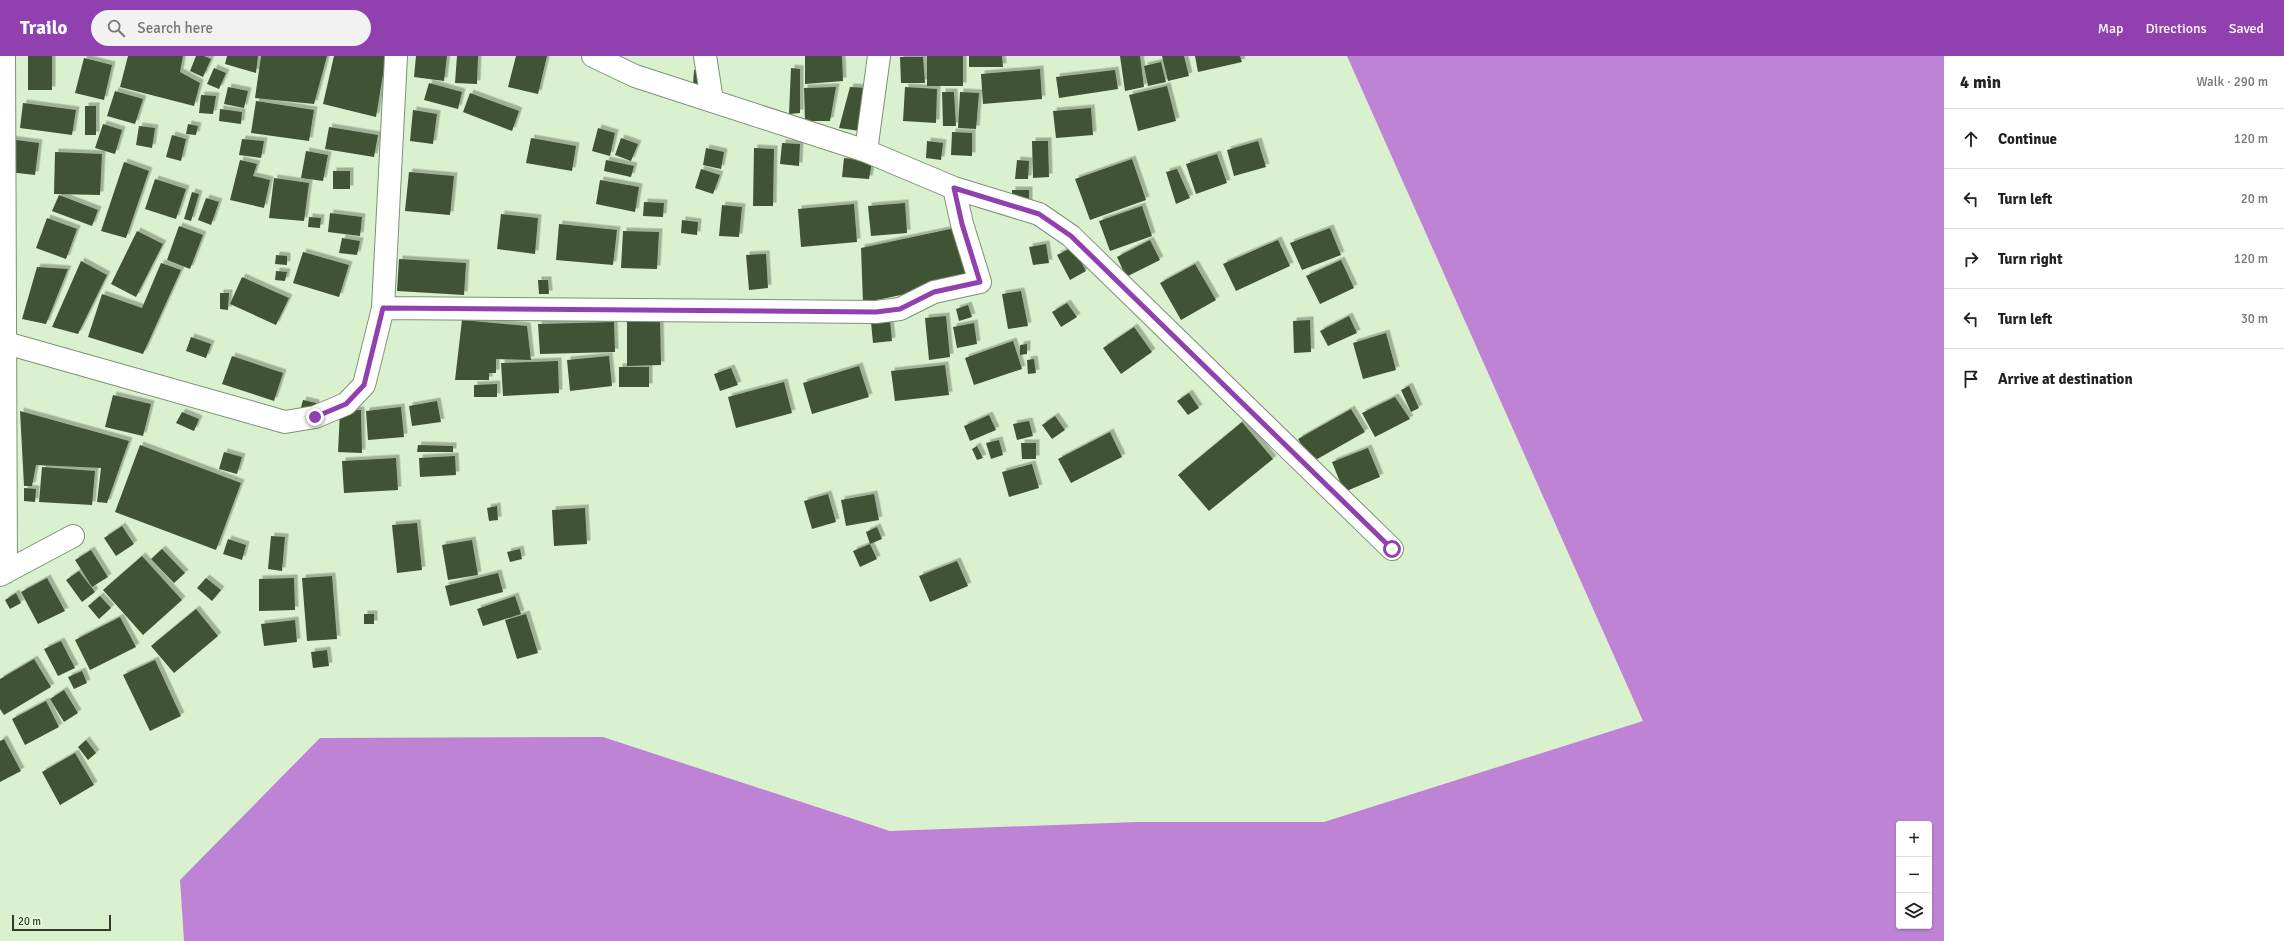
<!DOCTYPE html>
<meta charset="utf-8">
<style>
:root{--surface:#fff;--page:#f2f2f2;--text:#222;--muted:#767676;--line:#e0e0e0;--accent:#9140af}
body{margin:0;font-family:Signika,sans-serif;background:var(--page);color:var(--text)}
.controls{position:absolute;right:12px;bottom:12px;display:grid;overflow:hidden;border-radius:4px;box-shadow:0 1px 3px #0004}
.controls button{width:36px;height:36px;display:grid;place-items:center;padding:0;border:0;border-bottom:1px solid var(--line);background:var(--surface);color:var(--text);font:20px sans-serif}
.scale{position:absolute;left:12px;bottom:10px;width:99px;box-sizing:border-box;padding-left:4px;border:2px solid #313a2d;border-top:0;font-size:11px;line-height:14px;white-space:nowrap;color:#313a2d;-webkit-text-stroke:3px #e6fedc;paint-order:stroke}
.stop{position:absolute;width:12px;height:12px;margin:-9px;border:3px solid #9140af;border-radius:50%;background:#fff}
.stop.end{background:#9140af;border-color:#fff;box-shadow:0 1px 4px #0008}
.list{margin:0;padding:0;list-style:none}
h2{display:flex;justify-content:space-between;align-items:center;height:52px;margin:0;padding:0 16px;font-size:17px}
h2 small{font-size:13px;font-weight:400;color:var(--muted)}
.list li{display:grid;grid-template-columns:26px 1fr auto;gap:12px;align-items:center;box-sizing:border-box;height:60px;padding:0 16px;border-top:1px solid var(--line)}
.list b{display:block;font-size:15px;white-space:nowrap}
.list em{font-size:13px;font-style:normal;color:var(--muted)}
.icon{flex:none;width:22px;height:22px;fill:none;stroke:currentColor;stroke-width:2;stroke-linecap:round;stroke-linejoin:round}
.map{position:relative;flex:none;width:1944px;height:885px;overflow:hidden}
header{display:flex;align-items:center;gap:24px;box-sizing:border-box;height:56px;padding:0 20px;background:var(--accent);color:#fff}
header strong{font-size:19px}
nav{display:flex;gap:22px;margin-inline-start:auto;font-size:14px}
.search{width:280px;height:36px;background:var(--page);display:flex;align-items:center;gap:10px;box-sizing:border-box;padding:0 14px;border-radius:22px;color:var(--muted);font-size:15px}
main{display:flex}
aside{flex:1;background:var(--surface)}
.map>svg:first-child{display:block}
.water{fill:#bf83d6;fill-rule:evenodd}
.building{fill:#3f5336;filter:url(#shadow)}
.lines{fill:none;stroke-linecap:round;stroke-linejoin:round}
.street-casing{stroke:#7c9273;stroke-width:24}
.street{stroke:#fff;stroke-width:22}
.route{stroke:#9140af;stroke-width:5}
</style>
<header>
<strong>Trailo</strong>
<div class="search"><svg class="icon" aria-label="search" viewBox="0 0 24 24"><circle cx="10" cy="10" r="6"/><path d="M15 15l6 6"/></svg>Search here</div>
<nav><a>Map</a><a>Directions</a><a>Saved</a></nav>
</header>
<main>
<div class="map">
<svg width="1944" height="885" viewBox="0 0 1944 885">
<defs>
<filter id="shadow"><feDropShadow dx="3.5" dy="-3.5" stdDeviation="0" flood-color="#0004"/></filter>
</defs>
<rect width="100%" height="100%" fill="#d9f1cf"/>
<path class="water" d="M1347 0H1944V885H184L180 824 320 682 603 681 890 775 1137 766H1324L1643 665ZM1899 768H1929V870H1899Z"/>
<path class="building" d="M28 0H52V34H28Z
M128 0H183L180 16 200 27 194 50 120 31Z
M196 0H204L211 3 203 21 190 15Z
M227 0H258L256 17 225 8Z
M261 0H327L314 48 255 42Z
M334 0H386L376 61 323 48Z
M416 0H447L444 25 414 21Z
M457 0H478L477 28 455 27Z
M516 0H547L538 38 508 31Z
M805 0H842L843 25 805 28Z
M927 0H963V30H927Z
M969 0H1002L1003 11H969Z
M1120 0H1140L1144 31 1125 35Z
M1162 0H1184L1189 20 1168 25Z
M1195 0H1240L1242 6 1198 16Z
M900 1H923L925 27H901Z
M84 2 112 9 104 44 75 37Z
M1161 6 1166 26 1148 30 1144 10Z
M214 12 226 17 219 33 207 28Z
M791 12 800 13V57L789 58Z
M1040 13 1042 43 983 48 981 18Z
M694 14H702L700 30 693 29Z
M1115 14 1118 33 1059 42 1056 21Z
M429 27 462 36 458 53 424 44Z
M1167 30 1176 65 1138 75 1129 39Z
M228 31 248 35 244 52 224 48Z
M836 31 830 65H805L804 32Z
M850 31 868 32 860 75 839 72Z
M905 31 937 33 936 67 903 65Z
M115 35 143 43 135 68 107 60Z
M942 36H954L956 70H943Z
M960 36 979 37 976 73 958 72Z
M470 37 519 55 512 75 463 56Z
M201 39 216 40 213 58 199 57Z
M256 45 314 54 309 85 251 77Z
M23 47 76 54 72 79 20 72Z
M85 50H96V79H85Z
M1091 52 1093 79 1056 82 1053 55Z
M220 53 242 56 241 68 219 65Z
M413 54 437 58 433 88 410 85Z
M103 68 122 74 115 98 95 92Z
M188 68 198 70 196 79 186 78Z
M139 70 155 72 152 92 136 89Z
M329 71 378 79 374 101 325 93Z
M598 72 615 77 610 100 592 95Z
M952 76 972 77V100L951 99Z
M172 79 186 83 181 105 166 101Z
M1 82 39 87 35 119 0 115Z
M531 82 576 90 572 115 526 107Z
M621 82 638 88 631 105 615 99Z
M242 83 264 85 261 102 239 99Z
M927 85 943 87 941 104 926 102Z
M1032 85H1048L1049 121 1033 122Z
M1258 85 1266 111 1234 120 1227 94Z
M782 87 800 88 799 110 780 108Z
M706 92 724 96 721 113 703 109Z
M754 92 774 93 773 150H753Z
M306 95 328 99 323 125 301 122Z
M55 96 102 98 100 139 54 138Z
M1217 98 1227 127 1196 138 1186 108Z
M844 102 872 106 869 123 842 121Z
M1132 103 1146 144 1090 164 1075 123Z
M240 104 257 108 253 120 270 124 264 152 230 144Z
M606 104 634 110 631 121 604 115Z
M1017 104 1029 105 1028 123H1015Z
M124 106 149 115 126 182 101 175Z
M701 113 720 119 713 138 695 132Z
M1177 113 1190 142 1176 148 1166 116Z
M333 115H350V133H333Z
M409 116 454 120 450 159 405 155Z
M274 122 309 127 304 165 269 162Z
M155 123 186 133 176 163 145 153Z
M600 124 639 131 635 156 596 148Z
M1012 134H1029V148H1012Z
M192 136 199 138 191 165 184 163Z
M59 139 98 154 92 170 52 155Z
M206 142 219 146 211 169 198 164Z
M644 146 664 147 663 161 643 160Z
M905 147 907 177 871 180 868 150Z
M854 148 857 186 801 191 798 153Z
M722 149 742 151 739 181 719 180Z
M1142 150 1152 180 1110 195 1099 165Z
M330 157 362 161 360 180 328 176Z
M501 158 538 162 535 198 497 193Z
M309 161 321 162 320 172 308 171Z
M47 162 77 173 66 203 36 192Z
M682 164 698 166 697 179 681 177Z
M559 168 617 174 613 209 556 204Z
M179 170 203 179 190 213 167 204Z
M955 172 967 225 863 247 861 192Z
M1330 172 1341 199 1302 214 1290 187Z
M137 175 163 188 136 241 111 228Z
M623 175 659 176 657 213 621 212Z
M342 182 360 185 357 199 339 197Z
M1150 184 1160 204 1126 221 1117 201Z
M1278 184 1290 210 1236 235 1223 208Z
M1046 188 1049 207 1033 209 1029 191Z
M1073 191 1086 215 1070 224 1057 199Z
M303 196 349 209 339 241 293 227Z
M766 198 768 232 749 234 746 199Z
M276 199 287 200V209L275 208Z
M399 203 466 207 464 239 397 235Z
M1341 204 1354 232 1320 248 1306 220Z
M81 205 107 219 78 278 52 271Z
M161 207 181 214 143 298 88 281 102 238 142 252Z
M1195 208 1216 244 1181 264 1160 227Z
M37 211 68 213 46 268 22 263Z
M276 215 287 216 285 225 275 224Z
M242 221 289 242 276 269 230 248Z
M538 224H548L549 238H539Z
M1021 235 1028 270 1008 273 1002 238Z
M220 237H229L228 254 220 253Z
M1067 247 1077 261 1061 271 1052 256Z
M968 249 972 261 959 265 956 253Z
M946 260 950 301 929 304 925 262Z
M1349 260 1357 277 1328 290 1320 275Z
M660 261 661 309 627 310V262Z
M462 264 527 270 531 304 496 303V317H489V324H455Z
M890 264 892 285 873 287 871 266Z
M1310 264 1311 296 1294 297 1293 265Z
M614 266 615 296 540 298 538 268Z
M974 267 977 288 957 292 953 271Z
M1134 271 1152 296 1121 318 1103 292Z
M1386 277 1396 314 1363 323 1353 287Z
M191 281 211 288 206 302 186 295Z
M1013 285 1022 313 974 329 965 302Z
M1027 288V298L1020 299V289Z
M232 300 283 317 274 345 222 328Z
M609 300 612 330 570 335 567 304Z
M1034 303 1036 317 1028 318 1027 304Z
M558 305 559 337 503 340 501 307Z
M945 309 949 339 895 345 891 315Z
M859 310 869 341 812 358 803 327Z
M619 311H649V331H619Z
M731 312 738 329 720 335 714 318Z
M784 326 792 357 736 372 728 341Z
M497 328V341H474V329Z
M1409 330 1419 352 1411 356 1401 334Z
M1189 337 1199 352 1188 359 1177 345Z
M113 339 151 348 143 380 105 371Z
M1395 341 1410 363 1375 381 1362 357Z
M303 344 316 347 315 358 300 355Z
M437 345 441 366 412 370 409 350Z
M401 351 404 381 368 384 366 355Z
M1351 353 1365 376 1312 406 1298 383Z
M361 354 362 397 338 396 340 355Z
M20 355 129 385 107 447 97 446 101 412 36 409 32 430H24Z
M182 356 199 363 194 375 176 367Z
M989 359 996 374 970 385 964 370Z
M1055 360 1065 374 1052 383 1042 369Z
M1029 365 1033 380 1017 384 1013 368Z
M1242 366 1273 403 1209 455 1178 419Z
M1110 376 1122 401 1071 427 1058 403Z
M999 384 1003 399 991 403 986 387Z
M1021 387H1036V403H1022Z
M140 389 241 427 216 494 115 456Z
M418 389 453 390V396H417Z
M977 390 983 402 977 404 972 393Z
M1368 392 1380 421 1344 436 1332 406Z
M224 396 242 401 237 418 219 413Z
M455 400 456 419 420 421 419 402Z
M396 402 398 434 344 437 342 405Z
M1032 408 1039 432 1009 441 1002 416Z
M42 411 95 415 92 449 39 446Z
M24 432 36 433 35 446 24 445Z
M828 438 836 466 812 473 804 445Z
M874 438 879 464 846 470 841 444Z
M497 450 498 464 489 465 487 452Z
M585 452 587 488 554 490 552 454Z
M417 467 422 514 397 517 392 469Z
M122 470 134 488 116 500 104 482Z
M877 471 882 483 870 488 866 476Z
M271 480 285 481 282 515 268 513Z
M228 483 246 489 242 504 223 498Z
M472 484 478 519 448 524 442 489Z
M870 488 877 503 860 511 853 495Z
M162 493 185 517 174 527 151 503Z
M520 493 522 503 510 506 507 496Z
M91 494 108 521 92 531 75 504Z
M142 500 182 544 143 579 103 534Z
M957 505 968 530 930 546 919 520Z
M79 515 95 536 82 546 66 524Z
M498 517 503 536 450 550 445 530Z
M332 520 337 583 307 585 302 522Z
M47 522 65 555 38 568 21 536Z
M206 522 221 534 212 545 197 532Z
M294 522 295 554 259 555V523Z
M16 537 21 547 10 553 5 544Z
M100 540 111 552 99 563 88 550Z
M515 540 521 558 483 570 477 553Z
M196 553 218 580 174 617 151 590Z
M364 558H374V568H364Z
M526 558 538 597 517 603 505 564Z
M120 561 136 591 90 614 75 584Z
M295 564 297 586 264 590 261 568Z
M61 585 75 612 58 620 44 593Z
M327 594 329 610 313 612 311 596Z
M34 603 51 631 4 659 0 653V623Z
M155 604 181 660 150 675 123 619Z
M82 615 87 627 74 633 68 621Z
M64 634 78 657 64 666 50 643Z
M46 645 59 671 25 689 12 663Z
M4 683 21 715 0 726V685Z
M86 684 96 697 88 704 78 691Z
M75 697 94 729 60 749 42 716Z"/>
<g class="lines">
<defs>
<path id="street" d="M4 0 6 516
M593 0 635 20 866 95 954 132 1039 158 1071 180 1392 493
M705 0 712 44
M866 95 879 0
M383 252 876 256 900 253 934 236 980 226 962 168 954 132
M6 287 285 366 315 361 346 348 364 329 383 252 396 0
M0 519 73 480"/>
</defs>
<use href="#street" class="street-casing"/>
<use href="#street" class="street"/>
</g>
<g class="lines">
<path class="route" d="M315 361 346 348 364 329 383 252 876 256 900 253 934 236 980 226 962 168 954 132 1039 158 1071 180 1392 493"/>
</g>
</svg>
<div class="controls">
<button>+</button>
<button>−</button>
<button><svg class="icon" aria-label="layers" viewBox="0 0 24 24"><path d="M12 4l9 5-9 5-9-5zM3 14l9 5 9-5"/></svg></button>
</div>
<div class="scale">20 m</div>
<div class="stop" style="left:1392px;top:493px"></div>
<div class="stop end" style="left:315px;top:361px"></div>
</div>
<aside>
<h2>4 min<small>Walk · 290 m</small></h2>
<ul class="list">
<li><svg class="icon" aria-label="ahead" viewBox="0 0 24 24"><path d="M12 20V5M6 11l6-6 6 6"/></svg><div><b>Continue</b></div><em>120 m</em></li>
<li><svg class="icon" aria-label="left" viewBox="0 0 24 24"><path d="M17 20v-9H6M10 6l-5 5 5 5"/></svg><div><b>Turn left</b></div><em>20 m</em></li>
<li><svg class="icon" aria-label="right" viewBox="0 0 24 24"><path d="M7 20v-9h11M14 6l5 5-5 5"/></svg><div><b>Turn right</b></div><em>120 m</em></li>
<li><svg class="icon" aria-label="left" viewBox="0 0 24 24"><path d="M17 20v-9H6M10 6l-5 5 5 5"/></svg><div><b>Turn left</b></div><em>30 m</em></li>
<li><svg class="icon" aria-label="arrive" viewBox="0 0 24 24"><path d="M6 21V4h12l-3 4 3 4H6"/></svg><div><b>Arrive at destination</b></div></li>
</ul>
</aside>
</main>
